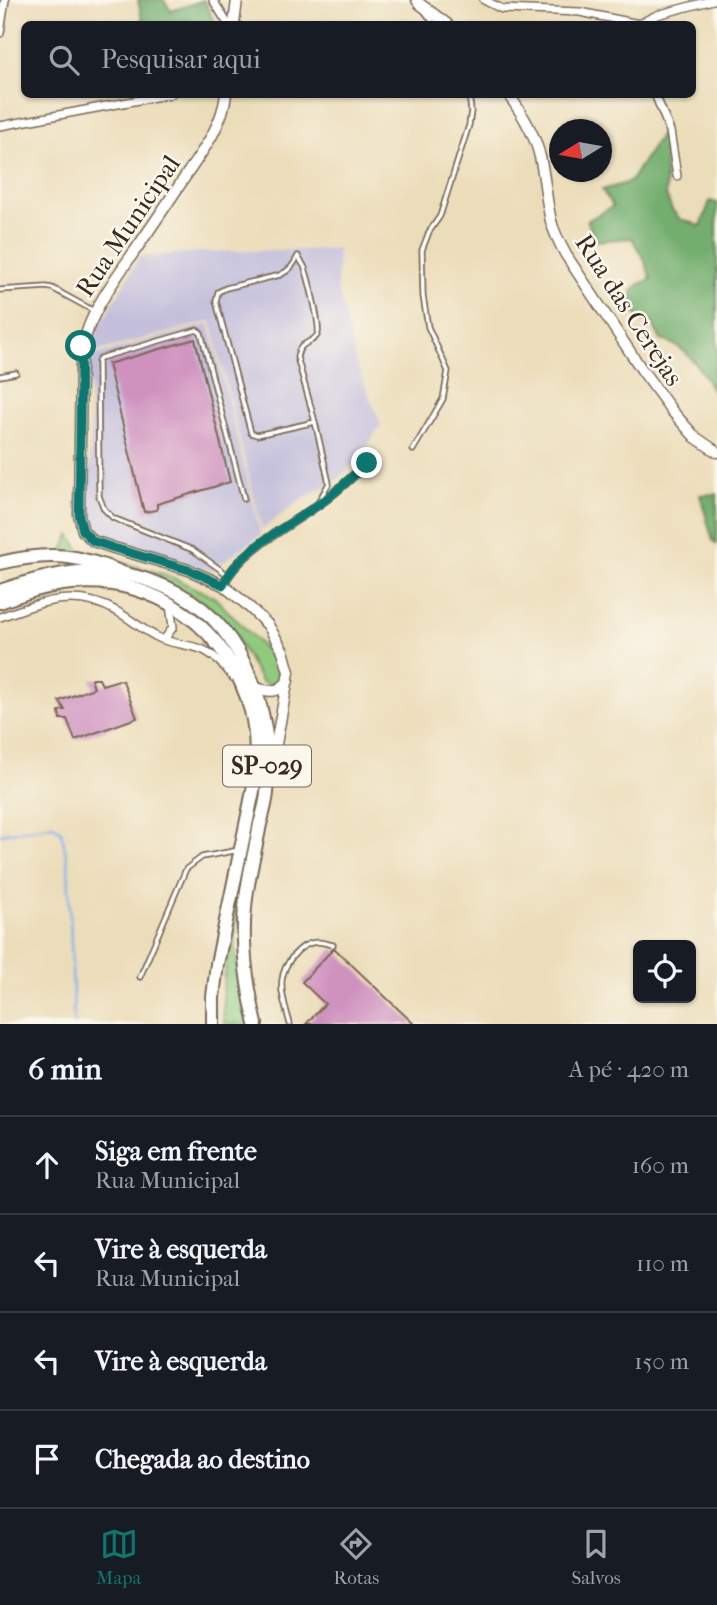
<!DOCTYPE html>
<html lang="pt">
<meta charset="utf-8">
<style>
:root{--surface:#171b24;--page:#242831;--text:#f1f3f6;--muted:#9ea1a6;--line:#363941;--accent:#0f766e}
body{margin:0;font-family:"IM FELL French Canon",serif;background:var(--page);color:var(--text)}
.controls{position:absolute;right:21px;bottom:21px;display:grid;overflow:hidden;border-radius:10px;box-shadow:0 2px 5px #0004}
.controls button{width:63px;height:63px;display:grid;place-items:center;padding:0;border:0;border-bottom:2px solid var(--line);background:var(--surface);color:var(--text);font:35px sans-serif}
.compass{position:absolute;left:549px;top:119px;width:63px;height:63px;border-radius:50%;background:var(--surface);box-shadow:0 2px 5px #0004;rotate:259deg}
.stop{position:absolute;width:21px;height:21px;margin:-16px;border:5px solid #0f766e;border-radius:50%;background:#fff}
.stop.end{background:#0f766e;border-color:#fff;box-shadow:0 2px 7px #0008}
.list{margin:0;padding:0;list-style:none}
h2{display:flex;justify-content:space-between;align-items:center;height:91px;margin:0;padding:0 28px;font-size:30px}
h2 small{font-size:23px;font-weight:400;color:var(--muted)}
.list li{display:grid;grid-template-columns:46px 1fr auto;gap:21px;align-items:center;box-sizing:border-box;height:98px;padding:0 28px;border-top:2px solid var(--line)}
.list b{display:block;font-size:26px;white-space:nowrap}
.list p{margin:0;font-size:23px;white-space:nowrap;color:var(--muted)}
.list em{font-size:23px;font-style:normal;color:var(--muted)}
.icon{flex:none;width:38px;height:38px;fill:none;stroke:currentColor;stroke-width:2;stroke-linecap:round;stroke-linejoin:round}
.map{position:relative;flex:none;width:717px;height:1024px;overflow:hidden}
.search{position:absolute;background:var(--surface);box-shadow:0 2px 5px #0004;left:21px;right:21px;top:21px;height:77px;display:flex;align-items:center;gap:18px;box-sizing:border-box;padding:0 24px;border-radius:10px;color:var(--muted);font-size:26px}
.sheet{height:483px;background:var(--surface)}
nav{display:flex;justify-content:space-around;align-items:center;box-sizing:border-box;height:98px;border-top:2px solid var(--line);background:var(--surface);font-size:19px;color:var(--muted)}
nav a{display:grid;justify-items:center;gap:4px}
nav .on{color:var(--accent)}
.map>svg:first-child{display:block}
.industrial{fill:#c4c0db}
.green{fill:#8fca7f;stroke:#657a4e;stroke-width:2}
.forest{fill:#73ae6e;stroke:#576c46;stroke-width:2}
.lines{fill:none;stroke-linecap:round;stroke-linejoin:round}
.stream{stroke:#81b1ec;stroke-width:2.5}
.building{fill:#cf92bf}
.service-casing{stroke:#796955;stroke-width:7}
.minor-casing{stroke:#796955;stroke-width:10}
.secondary-casing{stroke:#796955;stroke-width:13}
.trunk-casing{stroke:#796955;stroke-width:16}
.motorway-casing{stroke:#796955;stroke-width:16}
.service{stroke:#fff;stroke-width:3.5}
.minor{stroke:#fff;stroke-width:7}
.secondary{stroke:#fff;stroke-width:10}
.trunk{stroke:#fff;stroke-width:12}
.motorway{stroke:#fff;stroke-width:12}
.route{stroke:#0f766e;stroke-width:9}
.labels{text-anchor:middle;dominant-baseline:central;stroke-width:5;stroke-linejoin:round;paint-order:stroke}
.shield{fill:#fbf7ec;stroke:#75685c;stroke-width:2}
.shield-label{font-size:24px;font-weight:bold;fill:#3b2a1e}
.street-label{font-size:26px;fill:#3b2a1e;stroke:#fbf7ec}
</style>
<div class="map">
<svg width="717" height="1024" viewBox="0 0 717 1024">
<rect width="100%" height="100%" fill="#fbf7ec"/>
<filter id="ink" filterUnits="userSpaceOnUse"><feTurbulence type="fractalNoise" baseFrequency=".0143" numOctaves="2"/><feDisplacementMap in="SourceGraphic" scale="14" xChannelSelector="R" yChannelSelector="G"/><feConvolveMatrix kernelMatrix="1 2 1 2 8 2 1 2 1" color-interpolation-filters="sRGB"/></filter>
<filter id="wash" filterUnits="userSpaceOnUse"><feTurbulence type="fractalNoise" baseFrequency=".00686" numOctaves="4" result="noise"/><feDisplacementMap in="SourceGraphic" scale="28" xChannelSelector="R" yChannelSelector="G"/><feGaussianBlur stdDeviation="1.57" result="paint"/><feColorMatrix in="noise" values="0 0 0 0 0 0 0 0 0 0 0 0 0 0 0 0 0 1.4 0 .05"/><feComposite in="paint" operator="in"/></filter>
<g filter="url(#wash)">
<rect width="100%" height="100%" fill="#ecddba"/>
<path class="industrial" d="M338 249 337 285 356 363 381 425 361 456 338 479 296 503 262 530 211 321 90 353 94 336 140 257 198 252Z
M209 324 261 535 211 570 106 538 93 533 87 522 91 442 89 357Z"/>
<path class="green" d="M70 535 80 551 167 575 214 597 274 658C279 667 279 674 274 684L268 685 261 681 237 639 207 604 166 581 63 551Z
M239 889 235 950 241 1000 248 1024H224L223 985Z"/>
<path class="forest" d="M138 0H164L171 11 204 0 215 23 195 24 192 19 179 24H143Z
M664 129 666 195 672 210 681 220C689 220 693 224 701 226L710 201 717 203V364L712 372 717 381V395C711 390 709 383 704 376 694 360 681 344 661 340L652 322 639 320C634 311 626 297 636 287 639 284 647 281 651 279L645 261 632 238 596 241 587 221 613 206 602 190 630 182Z
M717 494V544L713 541 700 495Z"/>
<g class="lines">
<path class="stream" d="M0 834 53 825 61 831 68 863 74 1024"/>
</g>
<g id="blocks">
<path class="building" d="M195 339 230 482 157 504V510L144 512 108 364Z
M91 679H99L102 685 119 680 123 681 137 718 75 740 67 719H60L59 711 65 710 59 701 94 688Z
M333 949H335L414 1024H306L325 1004 302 982Z"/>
</g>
</g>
<g filter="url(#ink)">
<use href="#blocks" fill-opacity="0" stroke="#796955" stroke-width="2"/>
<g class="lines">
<defs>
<path id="service" d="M425 12 434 24
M298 256C293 266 290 270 280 275L226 288 218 292 216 301 251 433 257 435 315 422 329 483 319 501
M298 256C299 259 303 264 304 266 308 275 320 324 318 333 315 344 300 339 297 357L315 422
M0 290 46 287 52 288 94 311
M0 376 16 373
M413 450 443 399 448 371 428 327 423 296 422 250 429 232 440 216 469 125 471 111 469 94
M228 575 193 550 113 518 104 509 99 496 98 362 100 358 197 330 201 333 244 499
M140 977 186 869 202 857 239 850
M290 1024C287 1011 280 994 282 980 284 964 299 943 317 942 322 942 328 944 333 945"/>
<path id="minor" d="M213 0 228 24
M484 0 502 9 580 12 639 24
M639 24 657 15 713 0
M0 33 5 0
M655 94 670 131 677 176
M0 126 171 94
M223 585C240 548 298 522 330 496 343 486 355 474 367 463
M0 617C42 602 76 588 118 612 132 620 144 631 159 638 172 644 187 644 201 649 214 654 224 666 233 677
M164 640 173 627 170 605"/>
<path id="secondary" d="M417 0 420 4 447 24
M234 24 237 0
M226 94C223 123 205 148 189 171 173 195 157 219 141 242 117 277 83 318 81 361L79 515 83 531 93 541 114 548 189 570 223 585 246 604 268 625 283 651 289 672 272 766
M508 94C522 113 535 134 540 157 545 178 546 200 551 221 554 233 560 244 566 255L642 370 672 411 695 437 717 452
M253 687C268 692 278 694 288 681"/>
<path id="trunk" d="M0 591C66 568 115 560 180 594 248 631 274 720 267 793 266 803 263 814 260 824 255 852 247 880 245 908 241 947 247 986 256 1024
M0 602C23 593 47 585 72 583 156 575 230 630 251 711 258 738 256 764 253 791L217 964 213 997V1024"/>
<path id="motorway" d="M0 563C50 551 78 554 125 574"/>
</defs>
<use href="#service" class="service-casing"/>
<use href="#minor" class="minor-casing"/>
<use href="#secondary" class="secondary-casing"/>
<use href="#trunk" class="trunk-casing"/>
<use href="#motorway" class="motorway-casing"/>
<use href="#service" class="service"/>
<use href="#minor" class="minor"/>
<use href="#secondary" class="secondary"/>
<use href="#trunk" class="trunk"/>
<use href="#motorway" class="motorway"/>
</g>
</g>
<g class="lines" filter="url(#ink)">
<path class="route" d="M81 346 79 515 83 531 93 541 114 548 189 570 223 585C240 547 298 522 330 496 343 486 355 474 367 463"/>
</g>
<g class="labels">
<rect class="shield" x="223" y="745.5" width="88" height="41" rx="5"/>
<g class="shield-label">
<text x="267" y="766">SP-029</text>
</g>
<g class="street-label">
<text transform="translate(128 226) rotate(-56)">Rua Municipal</text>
<text transform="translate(629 310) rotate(57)">Rua das Cerejas</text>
</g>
</g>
</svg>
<div class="controls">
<button><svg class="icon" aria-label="locate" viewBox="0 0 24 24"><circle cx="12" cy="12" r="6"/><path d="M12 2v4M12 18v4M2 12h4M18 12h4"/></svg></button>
</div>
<svg class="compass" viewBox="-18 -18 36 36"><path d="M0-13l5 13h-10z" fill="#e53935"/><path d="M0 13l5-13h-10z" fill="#9ea1a6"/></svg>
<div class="stop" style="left:81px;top:346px"></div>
<div class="stop end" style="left:367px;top:463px"></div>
<div class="search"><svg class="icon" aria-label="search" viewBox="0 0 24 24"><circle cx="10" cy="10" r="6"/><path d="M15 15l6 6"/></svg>Pesquisar aqui</div>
</div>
<section class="sheet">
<h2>6 min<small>A pé · 420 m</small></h2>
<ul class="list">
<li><svg class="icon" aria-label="ahead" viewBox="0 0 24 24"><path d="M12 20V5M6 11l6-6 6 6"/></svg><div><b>Siga em frente</b><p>Rua Municipal</p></div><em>160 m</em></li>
<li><svg class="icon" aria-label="left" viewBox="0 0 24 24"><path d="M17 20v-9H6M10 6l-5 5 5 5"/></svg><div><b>Vire à esquerda</b><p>Rua Municipal</p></div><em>110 m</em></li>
<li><svg class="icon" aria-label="left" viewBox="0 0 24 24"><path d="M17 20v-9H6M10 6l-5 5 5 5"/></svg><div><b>Vire à esquerda</b></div><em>150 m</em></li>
<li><svg class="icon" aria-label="arrive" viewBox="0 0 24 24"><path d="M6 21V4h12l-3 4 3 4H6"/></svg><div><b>Chegada ao destino</b></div></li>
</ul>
</section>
<nav>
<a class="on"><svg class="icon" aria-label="map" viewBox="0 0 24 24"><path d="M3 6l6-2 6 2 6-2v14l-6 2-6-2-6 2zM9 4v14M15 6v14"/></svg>Mapa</a>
<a><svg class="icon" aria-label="directions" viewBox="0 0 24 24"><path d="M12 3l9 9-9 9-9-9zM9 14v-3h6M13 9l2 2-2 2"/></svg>Rotas</a>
<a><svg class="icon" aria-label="saved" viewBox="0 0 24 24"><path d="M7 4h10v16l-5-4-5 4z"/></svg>Salvos</a>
</nav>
